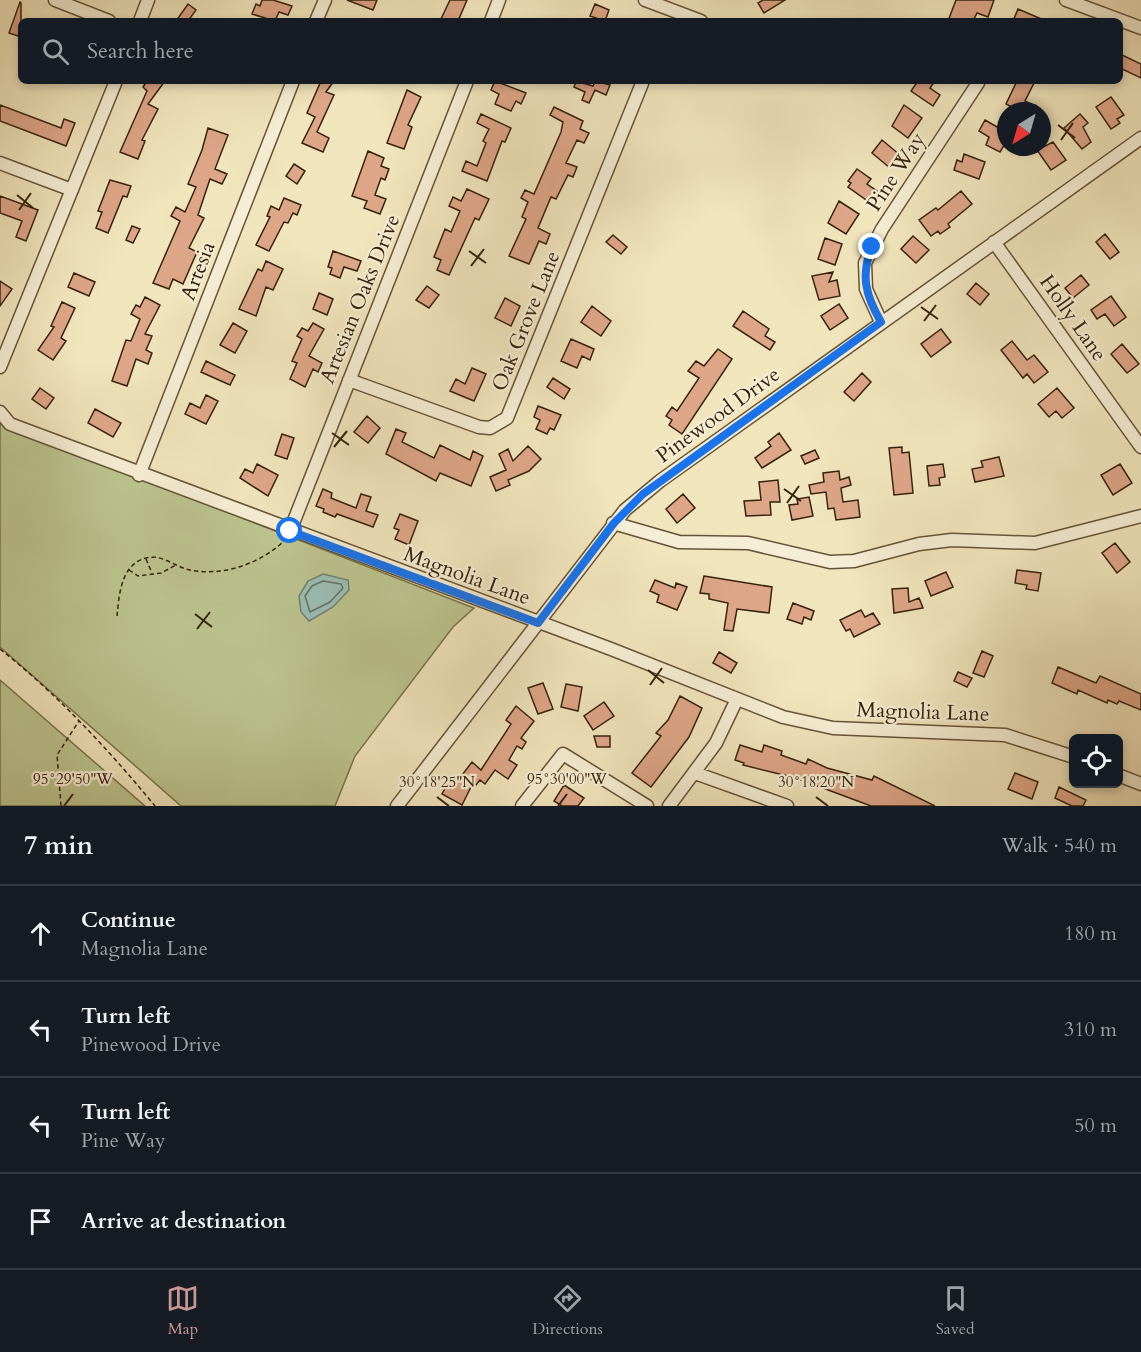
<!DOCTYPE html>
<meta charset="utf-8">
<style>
:root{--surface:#171b24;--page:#20242c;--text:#f1f3f6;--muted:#9ea1a6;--line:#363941;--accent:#c59692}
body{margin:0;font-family:Cardo,serif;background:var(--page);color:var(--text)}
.controls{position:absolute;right:18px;bottom:18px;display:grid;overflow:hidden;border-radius:9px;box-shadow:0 3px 9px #0003}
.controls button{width:54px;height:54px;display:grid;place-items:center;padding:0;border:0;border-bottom:2px solid var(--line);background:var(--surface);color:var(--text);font:30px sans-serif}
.compass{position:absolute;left:997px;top:102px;width:54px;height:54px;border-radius:50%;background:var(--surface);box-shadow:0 3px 9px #0003;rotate:217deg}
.stop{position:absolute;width:18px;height:18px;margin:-14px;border:4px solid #1a73e8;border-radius:50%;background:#fff}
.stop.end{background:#1a73e8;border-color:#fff;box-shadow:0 2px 6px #0008}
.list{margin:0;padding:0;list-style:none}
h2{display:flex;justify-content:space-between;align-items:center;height:78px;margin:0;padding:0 24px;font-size:26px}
h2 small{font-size:20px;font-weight:400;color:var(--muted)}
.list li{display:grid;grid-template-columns:39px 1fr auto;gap:18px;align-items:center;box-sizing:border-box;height:96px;padding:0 24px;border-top:2px solid var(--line)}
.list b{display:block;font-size:22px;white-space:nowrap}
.list p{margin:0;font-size:20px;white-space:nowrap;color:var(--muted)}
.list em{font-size:20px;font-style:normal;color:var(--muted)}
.icon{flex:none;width:33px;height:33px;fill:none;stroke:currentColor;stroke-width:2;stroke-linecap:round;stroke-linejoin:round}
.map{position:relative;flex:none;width:1141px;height:806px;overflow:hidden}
.search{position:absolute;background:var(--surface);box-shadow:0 3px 9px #0003;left:18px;right:18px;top:18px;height:66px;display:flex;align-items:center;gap:15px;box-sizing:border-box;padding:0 21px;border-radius:9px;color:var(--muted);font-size:22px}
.sheet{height:462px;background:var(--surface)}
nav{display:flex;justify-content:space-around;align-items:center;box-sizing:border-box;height:84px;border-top:2px solid var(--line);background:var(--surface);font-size:16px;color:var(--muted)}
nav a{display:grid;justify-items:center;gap:3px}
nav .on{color:var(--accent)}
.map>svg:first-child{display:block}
.green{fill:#bcc48f;stroke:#79734e;stroke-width:1.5}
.water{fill:#9bbeb5;stroke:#738072;stroke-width:1.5}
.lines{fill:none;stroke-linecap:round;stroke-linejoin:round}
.shore{stroke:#687061;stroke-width:1.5}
.building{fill:#dea689;stroke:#36220d;stroke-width:1.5}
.minor-casing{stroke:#655339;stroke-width:15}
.path{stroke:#36220d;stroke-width:1.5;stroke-dasharray:4.5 3;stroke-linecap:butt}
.minor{stroke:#f6eed4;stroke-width:12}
.route{stroke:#1a73e8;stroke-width:8}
.ticks{fill:none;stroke:#36220d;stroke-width:2}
.labels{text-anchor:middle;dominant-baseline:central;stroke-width:4.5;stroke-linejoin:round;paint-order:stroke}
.street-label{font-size:21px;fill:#36220d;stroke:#f6eed4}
.ticks-label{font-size:15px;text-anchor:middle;fill:#36220d;stroke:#f6eed4;stroke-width:4.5;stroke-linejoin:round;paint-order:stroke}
</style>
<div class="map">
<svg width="1141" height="806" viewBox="0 0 1141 806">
<rect width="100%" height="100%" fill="#f1e5bd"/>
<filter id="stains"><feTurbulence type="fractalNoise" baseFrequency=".00333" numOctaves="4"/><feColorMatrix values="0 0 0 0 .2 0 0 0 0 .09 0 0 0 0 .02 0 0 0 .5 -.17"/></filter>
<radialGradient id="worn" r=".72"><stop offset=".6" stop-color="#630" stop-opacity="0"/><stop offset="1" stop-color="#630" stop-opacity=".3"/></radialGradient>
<path class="green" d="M0 424 474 608 453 627 355 756 335 806H181L0 647Z
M0 680 145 806H0Z"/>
<path class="water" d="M323 574 348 580 349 590 333 607 309 621 301 612 299 596 308 581Z"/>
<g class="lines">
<path class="shore" d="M323 581 341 584 343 588 330 602 310 612 305 596 312 586Z"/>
</g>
<path class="building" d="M262 0H273L292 6 288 15 279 12 275 21 252 14 256 4 260 6Z
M347 0H377L373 10Z
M450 0H467L458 21H440Z
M763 0H785L764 13 758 3Z
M956 0H994L988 17 977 13 973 21H948Z
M20 2 21 3V37L9 33Z
M188 4 196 10 188 21H176Z
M595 4 609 10 605 21 590 16Z
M1018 9 1046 21H1013Z
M1120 54 1141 64V78L1120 68Z
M147 81H165L148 104 158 109 142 140 145 141 138 159 120 152 147 91 143 87Z
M321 81H334L326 92 334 95 317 132 329 138 323 152 302 143 315 117 307 113Z
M495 81 526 93 521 104 516 101 511 111 495 104 499 94 491 90Z
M576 81 593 86 595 81 610 85 606 95 595 90 589 103 582 100 585 92 574 87Z
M918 81H935L930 88 940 95 933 106 911 91Z
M1017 81H1035L1025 101 1035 106 1032 111H1008L1010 106 1006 104Z
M407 90 421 97 408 125 412 127 404 149 387 143Z
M1111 97 1124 115 1117 119 1120 123 1111 129 1096 107Z
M0 105 61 128 64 119 75 123 66 146 0 121Z
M904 105 922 118 908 138 892 126Z
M554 107 583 121 580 129 589 133 584 143 577 140 566 163 577 167 573 177 568 175 556 199 551 197 538 228 550 234 546 244 539 241 529 264 509 256 526 219 522 217 528 202 521 198 525 190 534 194 561 132 563 122 550 115Z
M481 114 511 128 505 142 502 141 487 181 462 171 466 161 477 166 486 143 483 141 489 129 477 123Z
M1080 114 1088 123 1083 127 1091 142 1082 149 1064 128Z
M985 120 1006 132V142L1000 152 986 145 989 137 979 131Z
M208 128 228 135 215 169 227 174 222 184 210 179 198 215 204 218 189 248 197 252 183 284 173 279 169 289 153 283 180 221 171 216 176 207 185 212 196 187 188 184 202 150Z
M882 140 900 155 890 168 872 153Z
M1053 142 1066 160 1051 170 1037 150Z
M368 151 384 158 381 166 389 169 385 180 381 178 375 195 386 199 380 214 364 208 367 201 352 196Z
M964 154 985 162 979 179 954 170 957 160 962 162Z
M294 164 305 171 297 184 286 176Z
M857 169 871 179 867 184 877 191 869 202 848 187 851 183 848 181Z
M110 180 131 186 127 197 123 196 108 233 96 228 102 212 98 211Z
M467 189 489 199 479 220 475 218 449 275 437 270 441 260 434 257 445 229 451 232 460 211 449 206 453 197 461 201Z
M961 191 972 204 948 224 950 227 940 234 938 231 931 236 919 220 936 208 938 210Z
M0 196 38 210 26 241 16 237 22 221 0 213Z
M284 198 301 205 297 215 293 213 288 223 284 222 269 251 256 245 270 217 267 216 271 206 279 210Z
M839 201 859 214 846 234 828 223Z
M132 226 140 229 133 243 126 240Z
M1105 234 1119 252 1110 259 1096 242Z
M613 235 627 247 621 254 606 242Z
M913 236 929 250 916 263 901 249Z
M825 238 842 244 835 265 818 259Z
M333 251 361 261 357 271 344 267 340 278 330 274 332 268 328 267Z
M266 261 283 269 273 290 266 287 256 316 239 309 258 269 262 271Z
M833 272 829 282 837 280 840 296 819 300 812 276Z
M74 273 95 282 89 296 68 287Z
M1081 275 1089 285 1073 298 1065 288Z
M0 281 12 289 0 306Z
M976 283 989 294 980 305 967 294Z
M427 286 439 295 429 308 416 300Z
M319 293 333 299 327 315 313 309Z
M1111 296 1126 317 1114 326 1105 314 1097 319 1091 310Z
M145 297 160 305 145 334 152 336 146 350 152 353 148 364 136 359 127 386 112 381 126 340 131 341 140 319 131 314 136 305 140 307Z
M505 298 520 306 511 326 495 318Z
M62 302 75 308 61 338 66 341 53 360 38 350 54 327 51 326Z
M839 304 848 318 830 330 821 316Z
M592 306 611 321 601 336 581 322Z
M743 311 769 329 765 336 775 342 770 350 733 326Z
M233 323 247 331 235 353 220 345Z
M313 323 324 329 309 356 322 363 318 372 313 369 305 387 290 379 297 363 292 361 302 339 297 336 302 328 308 331Z
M941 329 951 342 931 357 921 344Z
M571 339 594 349 590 360 582 356 577 368 561 361Z
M1012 341 1027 360 1034 355 1048 372 1034 383 1027 374 1023 378 1001 350Z
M1122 344 1139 364 1127 373 1111 354Z
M718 349 732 359 682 434 669 425 672 420 666 416 672 407 677 411 699 378 688 371 696 361 704 366Z
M206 361 235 375 230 385 201 372Z
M472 368 486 374 474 401 450 391 456 379 465 384Z
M862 373 871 382 854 401 844 392Z
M553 378 570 389 564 399 547 387Z
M40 388 54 398 46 409 32 399Z
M1057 388 1074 408 1062 418 1056 411 1049 417 1038 404Z
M206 395 218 401 206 424 185 414 190 403 200 408Z
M538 406 561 415 554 430 550 428 547 434 536 429 540 420 534 417Z
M95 409 121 423 113 437 88 423Z
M367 416 380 428 368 443 354 432Z
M396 429 406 433 402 442 434 458 440 445 470 460 473 451 483 456 471 486 440 473 436 481 386 454Z
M779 433 791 450 762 468 755 458 771 446 768 442Z
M282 434 294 438 287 459 275 455Z
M528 446 541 459 529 471 508 480 510 485 496 491 490 477 506 470 499 454 508 449 513 461Z
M902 447V453L909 452 913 493 894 495 889 448Z
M815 450 819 458 805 464 801 456Z
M999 457 1004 476 975 482 972 469 983 467 981 461Z
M257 464 278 475 268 496 240 478 245 469 253 473Z
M943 464 945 477 939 478 940 485 929 486 927 466Z
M1120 464 1132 483 1113 495 1101 475Z
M839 471 840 480 849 477 851 485 841 488 843 502 858 500 860 517 836 520 834 508 828 509 826 492 811 494 809 485 824 482 823 473Z
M778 480 780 502H770L771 515 746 516 744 501 761 500 759 482Z
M323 489 332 493 331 498 356 508 361 494 371 497 366 511 378 515 373 527 337 514 335 517 323 512 324 509 316 506Z
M683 494 695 508 677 523 666 509Z
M809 497 813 516 792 520 789 505 798 504 797 499Z
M400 514 418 521 409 545 395 539 399 530 394 528Z
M1115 543 1130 562 1117 573 1102 553Z
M1017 570 1041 573 1038 591 1026 589 1027 585 1015 583Z
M946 572 953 587 931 596 925 581Z
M704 576 772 587 769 613 737 609 733 631 724 630 728 603 709 599V594L700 593Z
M655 580 675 588 676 583 687 587 677 610 657 602 659 595 650 591Z
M908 588 909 602 919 598 923 608 894 613 892 589Z
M793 603 814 611 811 620 804 617 802 624 787 619Z
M861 610 865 617 873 613 880 624 854 637 850 629 846 631 840 620Z
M982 651 993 656 984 677 973 673Z
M719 652 737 663 731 673 713 663Z
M1058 667 1096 683 1100 676 1141 694V710L1119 701 1117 704 1108 700 1107 703 1078 690 1077 694 1052 683Z
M958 672 972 678 967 687 954 681Z
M543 683 553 709 538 714 528 688Z
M566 684 582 687 578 711 561 707Z
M680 696 702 708 689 737 651 787 632 773 661 736 656 733 668 720Z
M604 702 614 716 593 730 584 716Z
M516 706 534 721 521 738 526 742 522 749 517 746 509 760 517 765 508 779 495 770 485 784 480 780 476 785 473 783 462 805 442 794 450 779 456 783 472 762 481 770 511 724 506 720Z
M594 736H610V747H597Z
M740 745 762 752 764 745 782 751 781 755 806 764 808 759 827 768 872 780 874 776 935 806H871L796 778 743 765 744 763 735 760Z
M1015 773 1038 782 1032 799 1008 789Z
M564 785 584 798 578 806H562L554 801Z
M1059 787 1086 800 1083 806H1072L1055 798Z"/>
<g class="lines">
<defs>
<path id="minor" d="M55 0 109 21
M645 0 701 21
M1066 0 1141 28
M140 21 148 0
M316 21 325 0
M491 21 499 0
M0 163 72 190
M994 242 1141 447
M881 322 866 289 865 263 882 229 978 83
M0 367 116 81
M349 380 479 427 490 428 507 418 643 81
M0 412 10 424 611 649 783 717 833 728 1005 735 1074 757
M139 475 293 81
M613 523 679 542 748 543 830 562 854 561 919 544 952 540 1035 543 1141 516
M290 531 467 81
M695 773 787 806
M1118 775 1141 784
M397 806 625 510 660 481 1141 138
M522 806 563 754 647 806
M669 806 716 743 737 699"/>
</defs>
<use href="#minor" class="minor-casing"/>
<path class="path" d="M146 559 152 573
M129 570 138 576 161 573 176 565
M117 616C119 595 121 564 146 558 161 554 173 565 186 569 220 578 260 564 284 541
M0 649C58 695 108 749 155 806
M61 806 57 755 79 721"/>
<use href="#minor" class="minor"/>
</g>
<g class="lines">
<path class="route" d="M290 531 538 623 614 523 643 494 881 322C866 296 860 276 872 247"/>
</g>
<path class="ticks" d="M1058 125 1075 138M1061 140 1073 123M17 195 33 208M19 210 31 193M469 251 486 263M471 266 484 249M921 307 938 319M924 321 936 305M332 433 349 445M334 447 347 431M784 489 801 501M787 503 799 486M195 614 212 627M197 629 210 612M648 670 664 683M650 685 662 668M437 797 449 806M816 797 828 806M64 806 73 794M558 806 567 794"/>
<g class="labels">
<g class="street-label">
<text transform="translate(896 172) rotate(-57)">Pine Way</text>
<text transform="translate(198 271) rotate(-69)">Artesia</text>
<text transform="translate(360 299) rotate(-68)">Artesian Oaks Drive</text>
<text transform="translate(1073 318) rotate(55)">Holly Lane</text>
<text transform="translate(526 321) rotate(-68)">Oak Grove Lane</text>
<text transform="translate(718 415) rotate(-36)">Pinewood Drive</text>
<text transform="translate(467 576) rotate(20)">Magnolia Lane</text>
<text transform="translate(923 712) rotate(2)">Magnolia Lane</text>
</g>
</g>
<g class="ticks-label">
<text x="73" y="784">95°29'50"W</text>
<text x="567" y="784">95°30'00"W</text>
<text x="437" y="787">30°18'25"N</text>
<text x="816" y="787">30°18'20"N</text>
</g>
<rect width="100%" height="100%" filter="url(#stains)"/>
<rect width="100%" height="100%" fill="url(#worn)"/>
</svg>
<div class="controls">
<button><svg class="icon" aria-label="locate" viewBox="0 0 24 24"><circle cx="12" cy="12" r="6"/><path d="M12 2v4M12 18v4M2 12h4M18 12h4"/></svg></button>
</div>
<svg class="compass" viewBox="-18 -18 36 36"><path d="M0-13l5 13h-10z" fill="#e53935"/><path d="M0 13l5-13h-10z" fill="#9ea1a6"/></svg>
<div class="stop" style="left:290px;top:531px"></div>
<div class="stop end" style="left:872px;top:247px"></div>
<div class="search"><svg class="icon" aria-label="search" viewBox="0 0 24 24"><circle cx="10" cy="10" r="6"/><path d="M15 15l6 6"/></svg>Search here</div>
</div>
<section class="sheet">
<h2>7 min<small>Walk · 540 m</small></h2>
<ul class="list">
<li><svg class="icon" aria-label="ahead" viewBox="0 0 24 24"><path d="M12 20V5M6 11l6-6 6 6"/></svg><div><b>Continue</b><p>Magnolia Lane</p></div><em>180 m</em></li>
<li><svg class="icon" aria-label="left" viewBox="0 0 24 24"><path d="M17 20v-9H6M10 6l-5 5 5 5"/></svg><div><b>Turn left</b><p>Pinewood Drive</p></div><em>310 m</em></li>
<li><svg class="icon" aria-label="left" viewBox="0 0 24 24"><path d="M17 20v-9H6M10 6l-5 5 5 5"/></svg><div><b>Turn left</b><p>Pine Way</p></div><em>50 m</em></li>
<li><svg class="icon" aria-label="arrive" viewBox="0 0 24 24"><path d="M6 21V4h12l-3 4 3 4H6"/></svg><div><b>Arrive at destination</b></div></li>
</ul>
</section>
<nav>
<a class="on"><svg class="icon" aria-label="map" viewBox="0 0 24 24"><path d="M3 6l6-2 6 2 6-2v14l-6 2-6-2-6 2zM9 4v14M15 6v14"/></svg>Map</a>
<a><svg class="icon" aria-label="directions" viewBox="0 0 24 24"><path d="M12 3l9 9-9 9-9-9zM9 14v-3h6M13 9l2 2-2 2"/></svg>Directions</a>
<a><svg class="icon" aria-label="saved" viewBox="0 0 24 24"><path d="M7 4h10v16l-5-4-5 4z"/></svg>Saved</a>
</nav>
